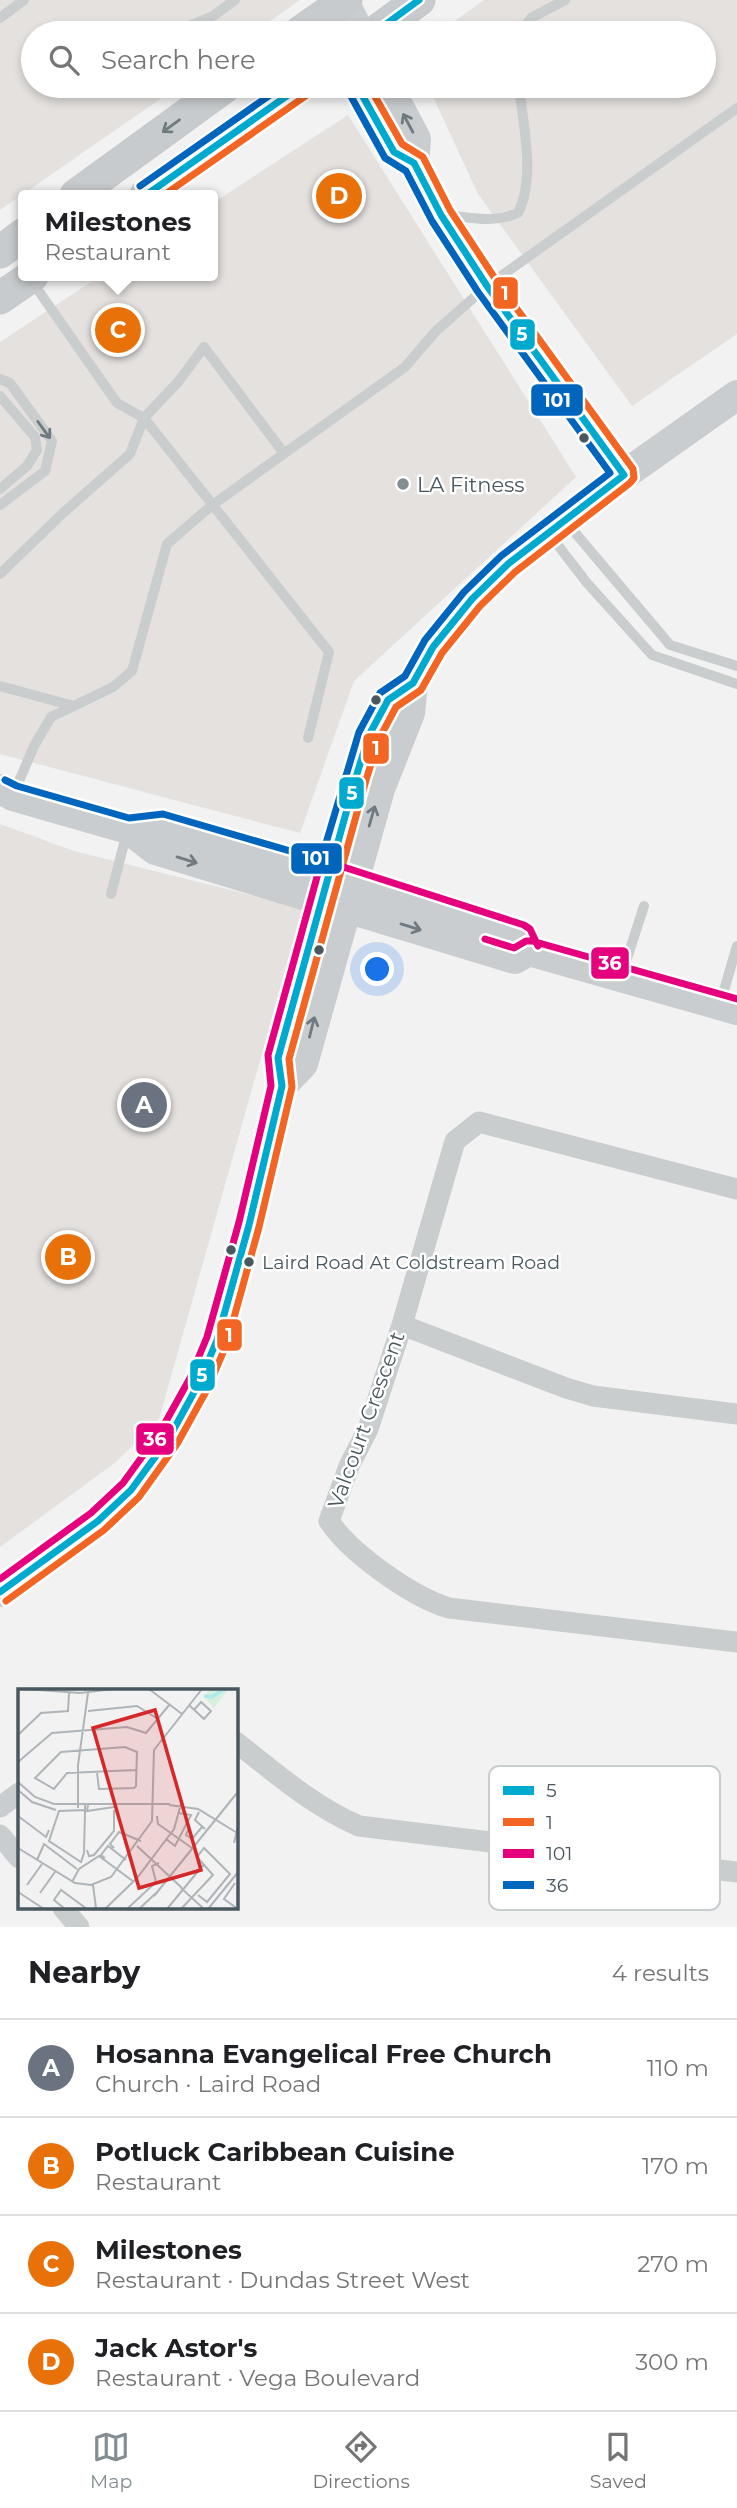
<!DOCTYPE html>
<meta charset="utf-8">
<style>
:root{--surface:#fff;--page:#f6f6f6;--text:#202124;--muted:#757577;--line:#e0e0e0;--accent:#848d92}
body{margin:0;font-family:Montserrat,sans-serif;background:var(--page);color:var(--text)}
.you{position:absolute;left:378px;top:970px;width:24px;height:24px;margin:-18px;border:5px solid #fff;border-radius:50%;background:#1a73e8;box-shadow:0 0 0 10px #1a73e833}
.badge{display:grid;place-items:center;width:46px;height:46px;border-radius:50%;background:var(--accent);color:#fff;font-size:23px;font-weight:700}
.pin{position:absolute;translate:-50% -50%;border:4px solid #fff;box-shadow:0 2px 7px #0006}
.popup{position:absolute;left:18px;top:190px;width:200px;height:91px;box-sizing:border-box;display:grid;place-content:center;border-radius:7px;background:var(--surface);filter:drop-shadow(0 2px 5px #0005);font-size:23px;white-space:nowrap;color:var(--muted)}
.popup b{font-size:26px;color:var(--text)}
.popup::after{content:'';position:absolute;left:50%;top:100%;margin-left:-14px;border:14px solid transparent;border-top-color:var(--surface)}
.list{margin:0;padding:0;list-style:none}
h2{display:flex;justify-content:space-between;align-items:center;height:91px;margin:0;padding:0 28px;font-size:30px}
h2 small{font-size:23px;font-weight:400;color:var(--muted)}
.list li{display:grid;grid-template-columns:46px 1fr auto;gap:21px;align-items:center;box-sizing:border-box;height:98px;padding:0 28px;border-top:2px solid var(--line)}
.list b{display:block;font-size:26px;white-space:nowrap}
.list p{margin:0;font-size:23px;white-space:nowrap;color:var(--muted)}
.list em{font-size:23px;font-style:normal;color:var(--muted)}
.icon{flex:none;width:38px;height:38px;fill:none;stroke:currentColor;stroke-width:2;stroke-linecap:round;stroke-linejoin:round}
.map{position:relative;flex:none;width:737px;height:1927px;overflow:hidden}
.search{position:absolute;background:var(--surface);box-shadow:0 4px 10px #0003;left:21px;right:21px;top:21px;height:77px;display:flex;align-items:center;gap:18px;box-sizing:border-box;padding:0 24px;border-radius:38px;color:var(--muted);font-size:26px}
.sheet{height:483px;background:var(--surface)}
nav{display:flex;justify-content:space-around;align-items:center;box-sizing:border-box;height:98px;border-top:2px solid var(--line);background:var(--surface);font-size:19px;color:var(--muted)}
nav a{display:grid;justify-items:center;gap:4px}
nav .on{color:var(--accent)}
.map>svg:first-child{display:block}
.commercial{fill:#e4e1df}
.lines{fill:none;stroke-linecap:round;stroke-linejoin:round}
.lane{stroke:#c9cdce;stroke-width:10}
.street{stroke:#c9cdce;stroke-width:21}
.secondary{stroke:#cacdcf;stroke-width:30}
.primary{stroke:#c7cbcd;stroke-width:33}
.bus-1-casing{stroke:#fff;stroke-width:12}
.bus-2-casing{stroke:#fff;stroke-width:12}
.bus-3-casing{stroke:#fff;stroke-width:12}
.bus-4-casing{stroke:#fff;stroke-width:12}
.bus-1{stroke:#00a9ce;stroke-width:7}
.bus-2{stroke:#f26522;stroke-width:7}
.bus-3{stroke:#e5007d;stroke-width:7}
.bus-4{stroke:#0065bd;stroke-width:7}
.oneway{stroke:#707a80}
.oneway2{stroke:#6f7a7f}
.oneway3{stroke:#6f7a80}
.bus-dot{fill:#49575e;stroke:#fff;stroke-width:2.5}
.poi-dot{fill:#848d92;stroke:#fff;stroke-width:2.5}
.labels{text-anchor:middle;dominant-baseline:central;stroke-width:5;stroke-linejoin:round;paint-order:stroke}
.bus-label{font-size:19px;fill:#49575e;stroke:#fff;text-anchor:start}
.poi-label{font-size:21px;fill:#49575e;stroke:#fff;text-anchor:start}
.street-label{font-size:21px;fill:#49575e;stroke:#fff}
.inset-river{fill:none;stroke:#adeaec;stroke-width:3.5}
.inset-road{fill:none;stroke:#aeb4b7;stroke-width:2}
.view{fill:#d62828;fill-opacity:0.15;stroke:#d62828;stroke-width:3.5}
.inset-edge{fill:none;stroke:#49575e;stroke-width:3.5}
.key{fill:#fff;stroke:#c8cdcf;stroke-width:2}
.key-label{font-size:19px;fill:#49575e}
.line-badge{stroke:#fff;stroke-width:2.5}
.badge-label{font-size:19px;text-anchor:middle;font-weight:bold;fill:#fff}
</style>
<div class="map">
<svg width="737" height="1927" viewBox="0 0 737 1927">
<rect width="100%" height="100%" fill="#f2f2f2"/>
<path class="commercial" d="M0 0H300L253 33H33V86H179L0 210Z
M484 0H737V334L632 406 478 194 428 86H704V33H438Z
M348 115 576 477 354 681 300 833 0 754V342L100 276H212L213 203Z
M0 824 74 851 303 908 159 1419 116 1462 0 1547Z"/>
<g class="lines">
<path class="lane" d="M0 18 24 0
M189 26 213 16 235 0
M519 33 531 18 565 0
M448 215C472 218 495 223 518 213 536 178 523 125 519 86
M31 280 117 403 144 418 329 652 308 738
M0 379 10 383 52 441 45 471 0 505
M0 396 35 437 37 450 27 466 0 489
M566 522 670 645 737 666
M550 535 587 583 652 655 737 684
M0 574 63 513 130 454 144 418 178 382 204 347 283 452
M0 686 74 706
M14 793 34 746 51 717 113 687 132 671 167 544 211 506 405 367 436 331 487 286 737 108
M111 894 127 832
M621 977 644 906
M720 1004 737 946"/>
<path class="street" d="M737 1189 479 1122 455 1141 402 1325 368 1429 349 1466 329 1521C350 1553 412 1597 449 1608L737 1642
M402 1325 566 1388 593 1396 737 1414
M236 1742C275 1773 313 1806 359 1826L737 1872
M0 1807 19 1793
M0 1835 19 1858
M63 1908 79 1927"/>
<path class="secondary" d="M343 0 360 33
M357 86 394 152 414 163 441 215 487 286 624 475
M388 86 416 139 414 163
M0 789 13 796 128 829 155 850 515 959 529 951 737 1010
M128 829 160 824 304 866 521 935 529 951
M282 1086 303 1064 380 789 410 713 413 683 433 647 472 599 508 564 624 475 737 395
M0 1592 98 1521 131 1490 169 1438 199 1383 217 1340 249 1225 282 1086 278 1058 356 777 369 735 388 700 413 683"/>
<path class="primary" d="M299 33 346 0
M374 33 419 0
M76 195 226 86
M146 195 301 86
M0 252 24 234
M0 298 32 276"/>
<defs>
<path id="bus-1" d="M374 33 419 0
M146 195 301 86
M0 1592 98 1521 131 1490 169 1438 199 1383 217 1340 249 1225 282 1086 278 1058 356 777 369 735 388 700 413 683 433 647 472 599 508 564 624 475 487 286 441 215 414 163 394 152 357 86"/>
<path id="bus-2" d="M164 195 307 95
M6 1601 104 1530 139 1497 177 1444 208 1388 227 1343 259 1227 292 1087 289 1059 366 780 379 739 396 707 421 690 442 653 480 606 515 572 630 483 634 478 633 469 496 280 450 210 423 157 402 144 369 86"/>
<path id="bus-3" d="M485 939 514 948 526 941H532L737 999
M0 1579 91 1513 123 1483 160 1432 190 1378 207 1337 239 1222 271 1086 268 1055 320 866 325 863H331L524 925 530 929 538 946"/>
<path id="bus-4" d="M140 186 283 86
M5 780 17 786 129 818 163 814 321 860 359 732 380 693 405 676 425 640 464 592 501 556 610 473 478 292 432 221 406 171 385 158 348 91"/>
</defs>
<use href="#bus-1" class="bus-1-casing"/>
<use href="#bus-2" class="bus-2-casing"/>
<use href="#bus-3" class="bus-3-casing"/>
<use href="#bus-4" class="bus-4-casing"/>
<use href="#bus-1" class="bus-1"/>
<use href="#bus-2" class="bus-2"/>
<use href="#bus-3" class="bus-3"/>
<use href="#bus-4" class="bus-4"/>
</g>
<defs><path id="oneway-shaft" d="M-6 0H5M1.5-3L5.5 0L1.5 3" fill="none" stroke-width="1.6" stroke-linecap="round" stroke-linejoin="round" transform="scale(1.75)"/></defs>
<g class="oneway">
<use href="#oneway-shaft" transform="translate(408 123) rotate(-118)"/>
<use href="#oneway-shaft" transform="translate(372 816) rotate(-74)"/>
<use href="#oneway-shaft" transform="translate(187 860) rotate(17)"/>
<use href="#oneway-shaft" transform="translate(411 927) rotate(17)"/>
<use href="#oneway-shaft" transform="translate(312 1027) rotate(-76)"/>
</g>
<use class="oneway2" href="#oneway-shaft" transform="translate(171 126) rotate(144)"/>
<use class="oneway3" href="#oneway-shaft" transform="translate(44 430) rotate(54)"/>
<g class="bus-dot">
<circle cx="584" cy="438" r="6"/>
<circle cx="376" cy="700" r="6"/>
<circle cx="319" cy="950" r="6"/>
<circle cx="231" cy="1250" r="6"/>
<circle cx="249" cy="1262" r="6"/>
</g>
<circle class="poi-dot" cx="403" cy="484" r="7"/>
<g class="labels">
<g class="bus-label">
<text x="262" y="1262">Laird Road At Coldstream Road</text>
</g>
<g class="poi-label">
<text x="417" y="484">LA Fitness</text>
</g>
<g class="street-label">
<text transform="translate(366 1420) rotate(-70)">Valcourt Crescent</text>
</g>
</g>
<g transform="translate(18 1689)">
<rect width="220" height="220" fill="#f2f2f2"/>
<path d="M191 0H211L196 19 187 9Z" fill="#d7f0dd"/>
<path class="inset-river" d="M186 7 194 8 206 0"/>
<path class="inset-road" d="M7 0 62 4 95 0M131 0 164 25M171 16 186 30 193 22 183 13 176 21M70 22 119 17 140 30M0 46 23 24 50 22 51 4M0 73 34 44 109 38 128 44 152 15M79 83 81 100 116 99 118 97 119 63 107 58 43 63 17 89 36 100 49 84 118 81M0 93 17 108 36 115H152M0 101 14 113 38 121M67 115V121L66 164 63 173 31 152 41 122 67 121M70 116 69 122 96 118M151 116 180 120 221 145M60 119V76L70 4M181 123 177 131 187 140M0 127 28 148 31 141M139 127 140 135 174 159M170 141 168 146 174 150 184 138M148 150 157 157 173 126 160 124M216 154 221 133M119 157 164 199M0 159 57 194 73 196 93 188 134 132 136 61 184 0M96 159 92 155 101 143 123 152M69 161 71 167 76 166 96 142V121M87 169 83 166 90 157 108 171M19 171 26 155 59 180M54 193 61 180 81 167 116 193M217 194 206 210 220 220M9 196 24 175M75 196 78 219M163 199 186 220M0 203 26 220M22 204 37 183M136 207 219 104M47 220 36 211 43 201 69 220M78 220 88 219 119 189 156 140 163 115M109 220 138 193 134 177 141 174M121 220 138 204M149 220 186 175M163 220 195 186 179 168 186 159 212 185 189 213 180 206M190 220 221 182"/>
<path class="view" d="M137 21 183 181 121 199 75 39Z"/>
<rect width="220" height="220" class="inset-edge"/>
</g>
<rect x="489" y="1766" width="231" height="144" rx="10" class="key"/>
<rect x="503" y="1786" width="31" height="9" fill="#00a9ce"/>
<rect x="503" y="1818" width="31" height="8" fill="#f26522"/>
<rect x="503" y="1849" width="31" height="9" fill="#e5007d"/>
<rect x="503" y="1881" width="31" height="8" fill="#0065bd"/>
<g class="key-label">
<text x="546" y="1797">5</text>
<text x="546" y="1829">1</text>
<text x="546" y="1860">101</text>
<text x="546" y="1892">36</text>
</g>
<g class="line-badge">
<rect x="492" y="276" width="27" height="34" rx="7" fill="#f26522"/>
<rect x="509" y="318" width="27" height="33" rx="7" fill="#00a9ce"/>
<rect x="530" y="383" width="54" height="34" rx="7" fill="#0065bd"/>
<rect x="362" y="732" width="28" height="33" rx="7" fill="#f26522"/>
<rect x="338" y="776" width="27" height="34" rx="7" fill="#00a9ce"/>
<rect x="290" y="842" width="53" height="33" rx="7" fill="#0065bd"/>
<rect x="590" y="946" width="40" height="34" rx="7" fill="#e5007d"/>
<rect x="216" y="1318" width="27" height="34" rx="7" fill="#f26522"/>
<rect x="189" y="1358" width="27" height="34" rx="7" fill="#00a9ce"/>
<rect x="135" y="1422" width="40" height="34" rx="7" fill="#e5007d"/>
</g>
<g class="badge-label">
<text x="505" y="300">1</text>
<text x="522" y="341">5</text>
<text x="557" y="407">101</text>
<text x="376" y="755">1</text>
<text x="352" y="800">5</text>
<text x="316" y="865">101</text>
<text x="610" y="970">36</text>
<text x="229" y="1342">1</text>
<text x="202" y="1382">5</text>
<text x="155" y="1446">36</text>
</g>
</svg>
<div class="you"></div>
<div class="pin badge" style="left:144px;top:1105px;background:#6b7280">A</div>
<div class="pin badge" style="left:68px;top:1257px;background:#e8710a">B</div>
<div class="pin badge" style="left:118px;top:330px;background:#e8710a">C</div>
<div class="popup"><b>Milestones</b>Restaurant</div>
<div class="pin badge" style="left:339px;top:196px;background:#e8710a">D</div>
<div class="search"><svg class="icon" aria-label="search" viewBox="0 0 24 24"><circle cx="10" cy="10" r="6"/><path d="M15 15l6 6"/></svg>Search here</div>
</div>
<section class="sheet">
<h2>Nearby<small>4 results</small></h2>
<ul class="list">
<li><span class="badge" style="background:#6b7280">A</span><div><b>Hosanna Evangelical Free Church</b><p>Church · Laird Road</p></div><em>110 m</em></li>
<li><span class="badge" style="background:#e8710a">B</span><div><b>Potluck Caribbean Cuisine</b><p>Restaurant</p></div><em>170 m</em></li>
<li><span class="badge" style="background:#e8710a">C</span><div><b>Milestones</b><p>Restaurant · Dundas Street West</p></div><em>270 m</em></li>
<li><span class="badge" style="background:#e8710a">D</span><div><b>Jack Astor's</b><p>Restaurant · Vega Boulevard</p></div><em>300 m</em></li>
</ul>
</section>
<nav>
<a class="on"><svg class="icon" aria-label="map" viewBox="0 0 24 24"><path d="M3 6l6-2 6 2 6-2v14l-6 2-6-2-6 2zM9 4v14M15 6v14"/></svg>Map</a>
<a><svg class="icon" aria-label="directions" viewBox="0 0 24 24"><path d="M12 3l9 9-9 9-9-9zM9 14v-3h6M13 9l2 2-2 2"/></svg>Directions</a>
<a><svg class="icon" aria-label="saved" viewBox="0 0 24 24"><path d="M7 4h10v16l-5-4-5 4z"/></svg>Saved</a>
</nav>
